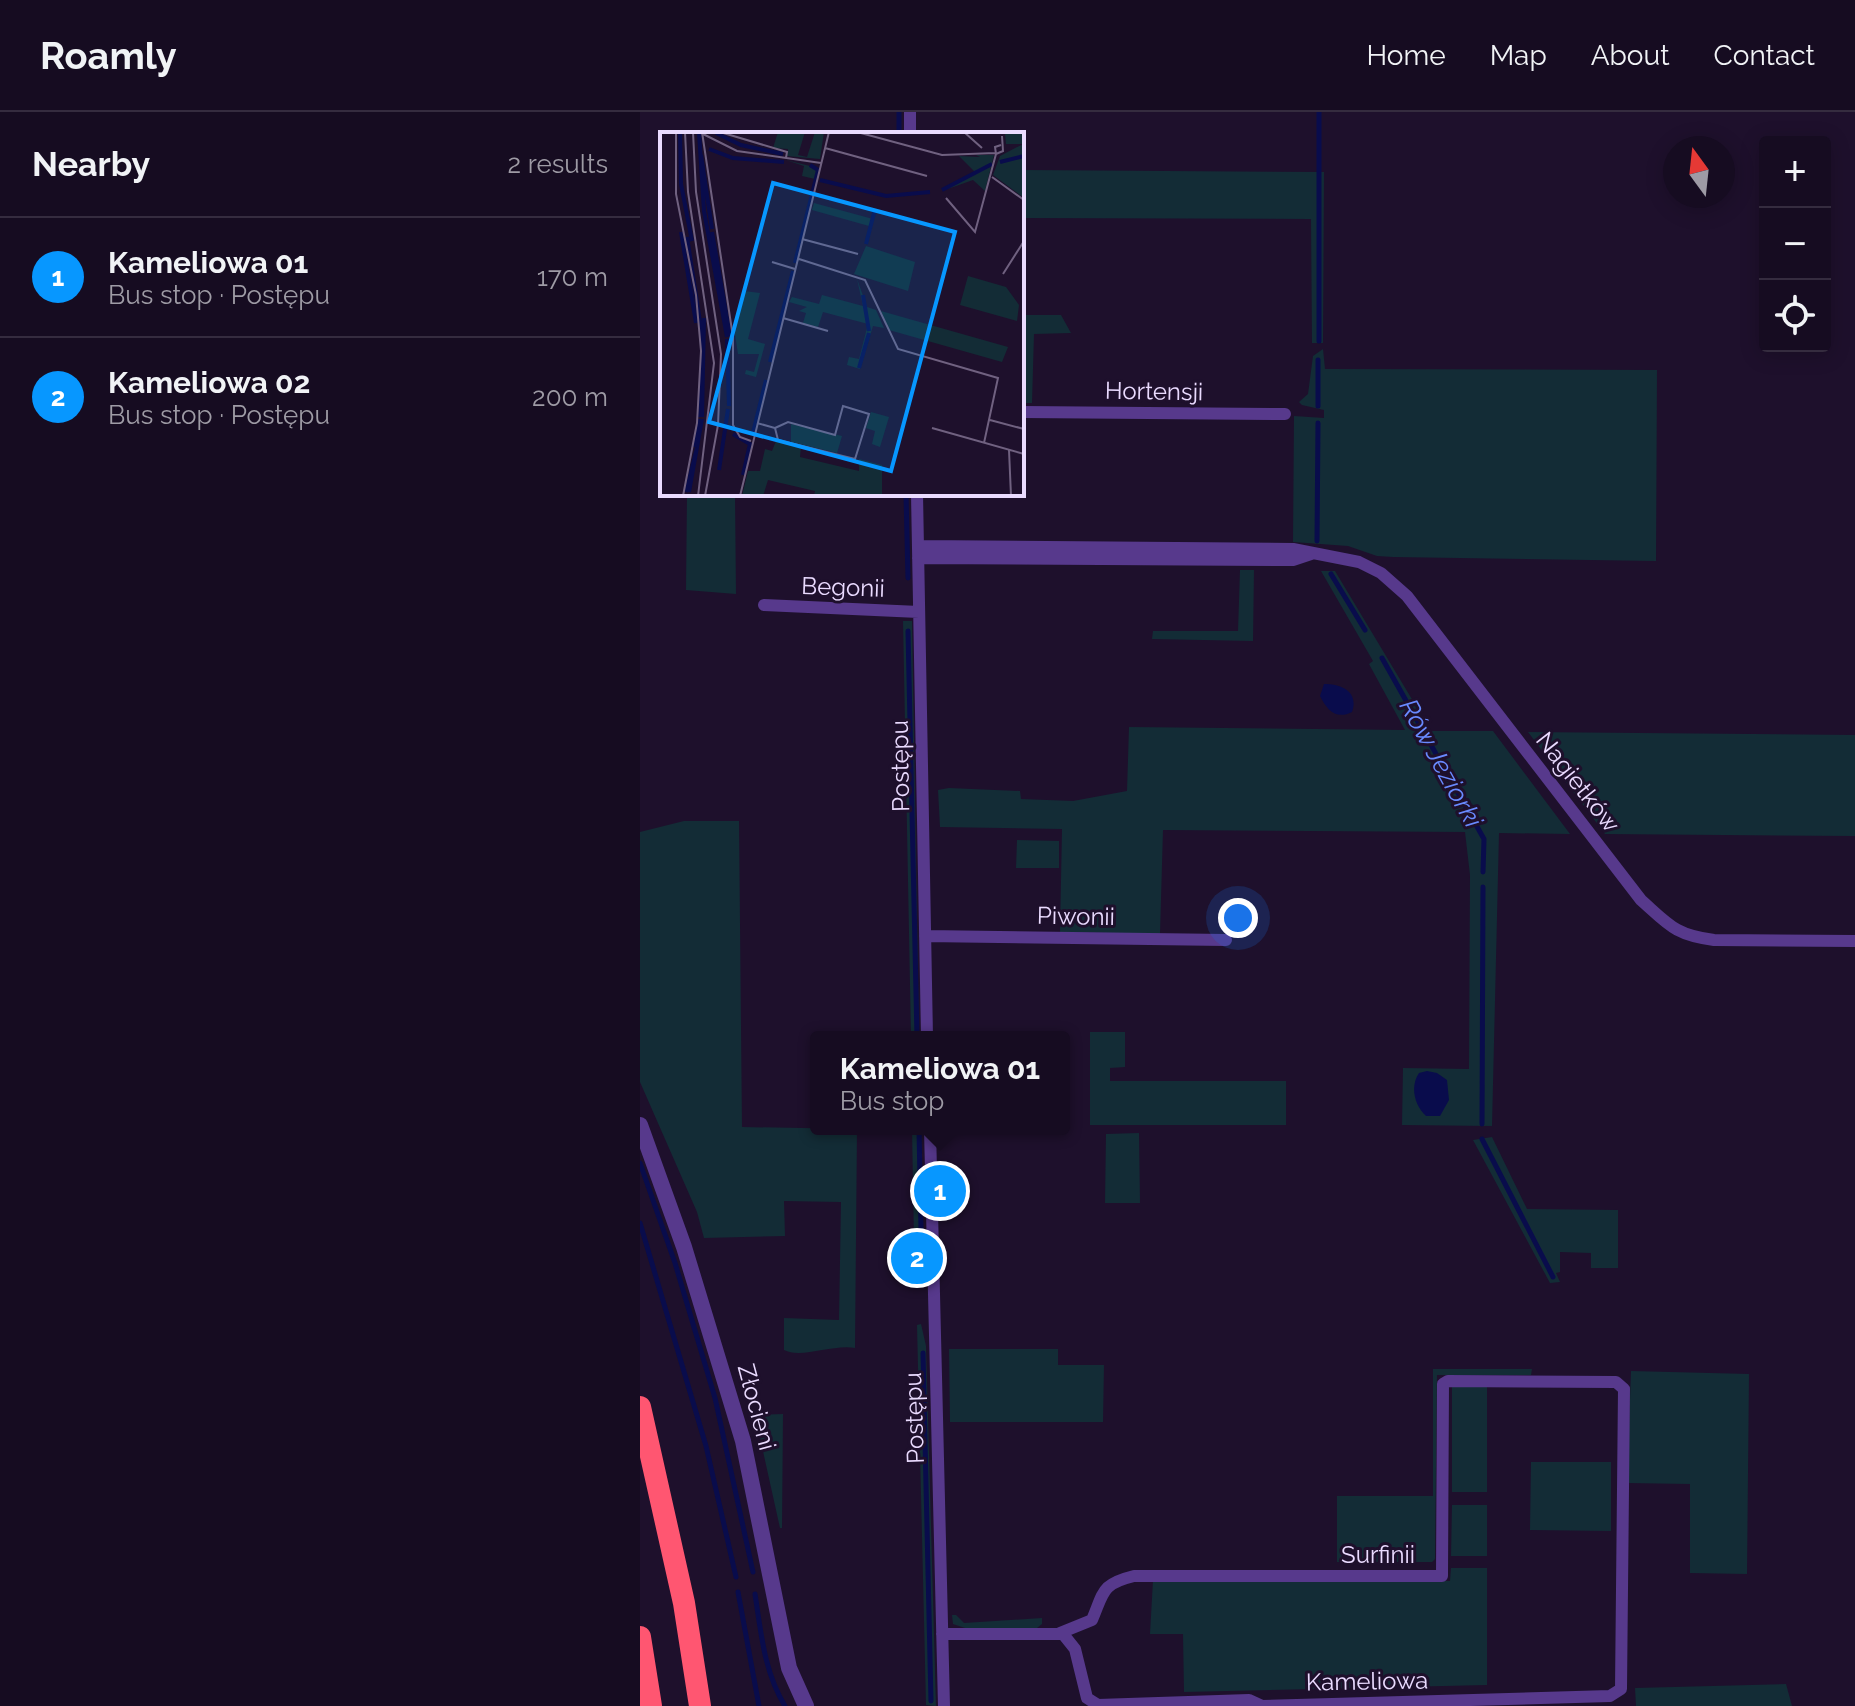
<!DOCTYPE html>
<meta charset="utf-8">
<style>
:root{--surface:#160c21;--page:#231a2e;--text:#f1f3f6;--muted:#9e9ba5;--line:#352c3f;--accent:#0797ff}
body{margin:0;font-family:Raleway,sans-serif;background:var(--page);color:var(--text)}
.controls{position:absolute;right:24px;top:24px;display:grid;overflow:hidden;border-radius:8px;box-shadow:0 4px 20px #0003}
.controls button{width:72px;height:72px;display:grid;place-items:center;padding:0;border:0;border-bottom:2px solid var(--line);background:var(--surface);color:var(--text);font:40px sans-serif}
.compass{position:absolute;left:1023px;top:24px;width:72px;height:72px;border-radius:50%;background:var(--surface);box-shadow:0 4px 20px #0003;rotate:345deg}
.you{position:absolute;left:598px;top:806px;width:28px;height:28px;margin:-20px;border:6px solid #fff;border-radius:50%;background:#1a73e8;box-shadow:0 0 0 12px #1a73e833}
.badge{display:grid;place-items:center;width:52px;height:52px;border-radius:50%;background:var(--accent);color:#fff;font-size:26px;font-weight:700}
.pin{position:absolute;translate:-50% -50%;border:4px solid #fff;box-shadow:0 2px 8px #0006}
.popup{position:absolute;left:170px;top:919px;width:260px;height:104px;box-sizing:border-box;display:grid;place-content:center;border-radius:8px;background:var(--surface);filter:drop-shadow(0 2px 6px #0005);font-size:26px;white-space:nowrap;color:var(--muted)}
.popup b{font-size:30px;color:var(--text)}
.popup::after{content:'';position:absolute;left:50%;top:100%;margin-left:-16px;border:16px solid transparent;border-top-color:var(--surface)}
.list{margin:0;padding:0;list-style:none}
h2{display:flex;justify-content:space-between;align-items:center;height:104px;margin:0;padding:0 32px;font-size:34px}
h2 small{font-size:26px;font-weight:400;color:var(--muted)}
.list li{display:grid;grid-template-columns:52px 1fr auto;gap:24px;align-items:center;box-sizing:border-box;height:120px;padding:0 32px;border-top:2px solid var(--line)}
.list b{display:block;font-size:30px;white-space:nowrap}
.list p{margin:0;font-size:26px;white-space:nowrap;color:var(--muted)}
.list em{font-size:26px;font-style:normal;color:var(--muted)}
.icon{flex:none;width:44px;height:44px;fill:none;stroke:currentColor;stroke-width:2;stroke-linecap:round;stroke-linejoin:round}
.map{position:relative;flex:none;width:1215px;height:1594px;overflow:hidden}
header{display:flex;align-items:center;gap:48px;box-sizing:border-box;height:112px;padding:0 40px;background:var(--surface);border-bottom:2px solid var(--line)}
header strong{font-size:38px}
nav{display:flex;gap:44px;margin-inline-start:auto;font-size:28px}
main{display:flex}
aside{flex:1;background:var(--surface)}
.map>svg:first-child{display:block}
.green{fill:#132c36}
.water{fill:#090c4c}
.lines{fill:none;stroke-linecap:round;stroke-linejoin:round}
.stream{stroke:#090c4c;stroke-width:5}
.minor{stroke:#57398c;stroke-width:12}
.tertiary{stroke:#57398c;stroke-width:16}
.motorway{stroke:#ff5671;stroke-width:22}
.labels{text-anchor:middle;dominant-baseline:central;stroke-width:6;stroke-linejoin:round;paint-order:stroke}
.street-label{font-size:24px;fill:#eadbff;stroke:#1e102c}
.water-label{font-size:26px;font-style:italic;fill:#698aff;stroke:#1e102c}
.inset-river{fill:none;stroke:#090c4c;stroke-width:4}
.inset-road{fill:none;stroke:#706180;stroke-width:2}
.view{fill:#0797ff;fill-opacity:0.15;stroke:#0797ff;stroke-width:4}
.inset-edge{fill:none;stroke:#eadbff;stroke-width:4}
</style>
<header>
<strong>Roamly</strong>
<nav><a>Home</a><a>Map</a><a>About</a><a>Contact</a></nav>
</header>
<main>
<aside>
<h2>Nearby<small>2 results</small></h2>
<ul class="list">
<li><span class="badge">1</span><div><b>Kameliowa 01</b><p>Bus stop · Postępu</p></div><em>170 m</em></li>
<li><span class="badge">2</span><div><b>Kameliowa 02</b><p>Bus stop · Postępu</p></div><em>200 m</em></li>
</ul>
</aside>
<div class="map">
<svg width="1215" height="1594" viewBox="0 0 1215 1594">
<rect width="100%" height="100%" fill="#1e102c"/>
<path class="green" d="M382 58 684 60 683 231H672L671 107 382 106Z
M382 203H421L431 221 394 222 392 291H382Z
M683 237 685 257 1017 258 1016 449 753 445 737 444 708 434 653 430 654 304 684 306V298L662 293 659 290 668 282 673 244Z
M47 382H95L96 482 46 478Z
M600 458H614L613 529 512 527 513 519H598Z
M681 459H695L791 619H853L930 722 859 721 852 1014 762 1013 763 956 829 957 830 763 825 720 523 718 520 822 420 820 422 717 300 715 298 678 309 676 380 679 381 687 433 689 487 679 489 615 765 618 729 552 733 549Z
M263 509H272L279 925H271Z
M888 620 1215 623V724L965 722Z
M44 709H99L102 1015 217 1017 215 1236C193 1232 161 1247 144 1238V1206L199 1208 201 1090 144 1089 145 1124 64 1126 57 1100 0 970V720Z
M377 728 419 729V756H376Z
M450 920H485V955L470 956V969H646V1013H450Z
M272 1017H281L283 1129H274Z
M499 1021 500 1091H465L466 1022Z
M852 1025 887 1097 978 1098V1156H951V1141L920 1140V1160L916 1161 920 1170 910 1171 833 1028Z
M281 1212 286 1234 296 1594 286 1593 277 1213Z
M309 1237H418V1253H464L463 1310H310Z
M793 1257H892L891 1263H797L795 1447 792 1450H697V1384H793Z
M991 1259 1109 1262 1107 1462 1050 1461V1372L987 1371Z
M812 1275H847V1380H812Z
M143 1302 142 1416H140L115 1303Z
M891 1350H971V1419L890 1418Z
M812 1393H847V1444H811Z
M811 1456H847V1573L544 1580 543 1522H510L513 1468 810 1469Z
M312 1503H316L324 1511 402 1506V1512L397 1516H325L313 1512Z
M1146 1572 1152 1594H996L995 1576Z"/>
<path class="water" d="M684 572C702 572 719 580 712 600 696 608 687 598 680 584Z
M787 959 797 961 807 968 809 988 800 1004H786C774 993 770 974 779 961Z"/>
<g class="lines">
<path class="stream" d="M259 0V22
M679 229V0
M678 294V248
M266 382 268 466
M677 429 678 311
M691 462 725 518
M268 519 277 925
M742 546 844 727 843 760
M842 1012 843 775
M279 1017 281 1117
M842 1027 913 1165
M0 1051 35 1151 75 1286 113 1460
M0 1111 66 1334 96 1465
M283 1241 291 1589
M98 1480 119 1594
M115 1482C121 1520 124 1560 145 1594"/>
<path class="minor" d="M270 0V22
M382 300 645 302
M277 382 287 925
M278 434 653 437 719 450 741 461 767 484 1001 788C1029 813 1035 823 1074 828L1215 829
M278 446 653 448 671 442
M124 493 279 500
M285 824 586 828
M290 1017 304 1594
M302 1522H423L435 1537 447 1586 458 1593 609 1588 622 1594 970 1584 981 1577 984 1277 976 1270 808 1269 803 1272 802 1464H494C461 1472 464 1480 452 1508L420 1521"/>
<path class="tertiary" d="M0 1013 44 1135 103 1329 149 1556 166 1594"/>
<path class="motorway" d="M0 1295 44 1491 60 1594
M0 1525 11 1594"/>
</g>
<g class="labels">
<g class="street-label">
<text transform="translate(514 279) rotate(1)">Hortensji</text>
<text transform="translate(203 475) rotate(2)">Begonii</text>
<text transform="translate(260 654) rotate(-91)">Postępu</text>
<text transform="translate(938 670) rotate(52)">Nagietków</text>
<text transform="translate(436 804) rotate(1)">Piwonii</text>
<text transform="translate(117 1295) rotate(75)">Złocieni</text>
<text transform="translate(274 1306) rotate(-92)">Postępu</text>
<text x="738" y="1442">Surfinii</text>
<text transform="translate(727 1569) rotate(-1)">Kameliowa</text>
</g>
<g class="water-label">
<text transform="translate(801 651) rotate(61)">Rów Jeziorki</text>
</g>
</g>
<g transform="translate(20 20)">
<rect width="364" height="364" fill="#1e102c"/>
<path d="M118 0H145L138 23 147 25 155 0H164L160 27 127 24 128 17 113 16ZM364 0V66L333 43 340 24 363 12H346L345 1ZM316 23H334L325 59 313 48 282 59 316 41 299 24 320 25ZM126 28 158 36 134 132 155 47 142 44 144 34ZM154 71 213 87 206 113 209 94 152 78ZM206 114 255 130 248 159 194 142ZM308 144 346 155 359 173 357 189 300 173ZM197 147 207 175 216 178 224 196 213 194 200 237 187 233 189 225 199 227 208 192 163 180 158 195 143 191 146 181 139 179 147 175 129 170 132 165 159 172 162 163 203 174ZM84 159 100 161 88 207 105 212 96 245 85 242 86 238 94 240 99 222H78L74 196ZM221 179 348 215 342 230 229 198ZM211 280 229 285 220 315 212 312 215 299 206 296ZM131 292 182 304 177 321 131 310ZM116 309 141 315 140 325 199 339V327L222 333V364H154L155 359 108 348 103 364H82L88 339H100L105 317 112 319Z" fill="#132c36"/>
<path class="inset-river" d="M20 0 21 52 32 109M39 0 44 79 67 205M56 1 81 13 123 22M49 17 73 26 124 30M41 23 52 97M340 30 364 24M160 48 226 64 270 60M282 58 332 32M21 100 36 191M52 100 70 204M27 105 43 209 40 285M206 112 215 77M135 131 158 38 150 33M203 163 209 199M67 207 69 274M110 230 133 139M199 236 209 201M42 285 44 186M93 301 106 248M73 302 90 312 83 343M35 315 39 287M59 338 68 277M26 360 36 320M29 360 42 287"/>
<path class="inset-road" d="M16 0V62L36 163 41 219 37 291 23 364M25 0 28 60 54 231 38 364M33 0 36 60 61 222 58 293 45 364M42 0 73 205V293L80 305 91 309M60 0 127 20 126 26M197 0 282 23 335 21M304 0 322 16M41 1 77 19 161 31M341 13 335 15 336 22 343 19 342 4M165 16 267 44M332 45 364 68M286 66 315 100 336 22M142 107 198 122M139 127 205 148 238 217 338 246 324 311M112 130 135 137M343 142 364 109M123 186 168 199M330 288 364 297M97 291 115 296 118 308 195 327 209 282 183 274 175 303 128 290 115 296M272 296 364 322M349 318 351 364M80 364 169 0"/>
<path class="view" d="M113 51 295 100 231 339 49 290Z"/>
<rect width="364" height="364" class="inset-edge"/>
</g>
</svg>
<div class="controls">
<button>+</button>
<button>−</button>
<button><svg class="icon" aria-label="locate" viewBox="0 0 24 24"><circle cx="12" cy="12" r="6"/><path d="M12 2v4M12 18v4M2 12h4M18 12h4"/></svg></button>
</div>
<svg class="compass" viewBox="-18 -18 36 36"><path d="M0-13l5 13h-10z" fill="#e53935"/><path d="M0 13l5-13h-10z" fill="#9e9ba5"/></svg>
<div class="you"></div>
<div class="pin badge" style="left:300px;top:1079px">1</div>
<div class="popup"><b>Kameliowa 01</b>Bus stop</div>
<div class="pin badge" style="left:277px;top:1146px">2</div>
</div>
</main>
